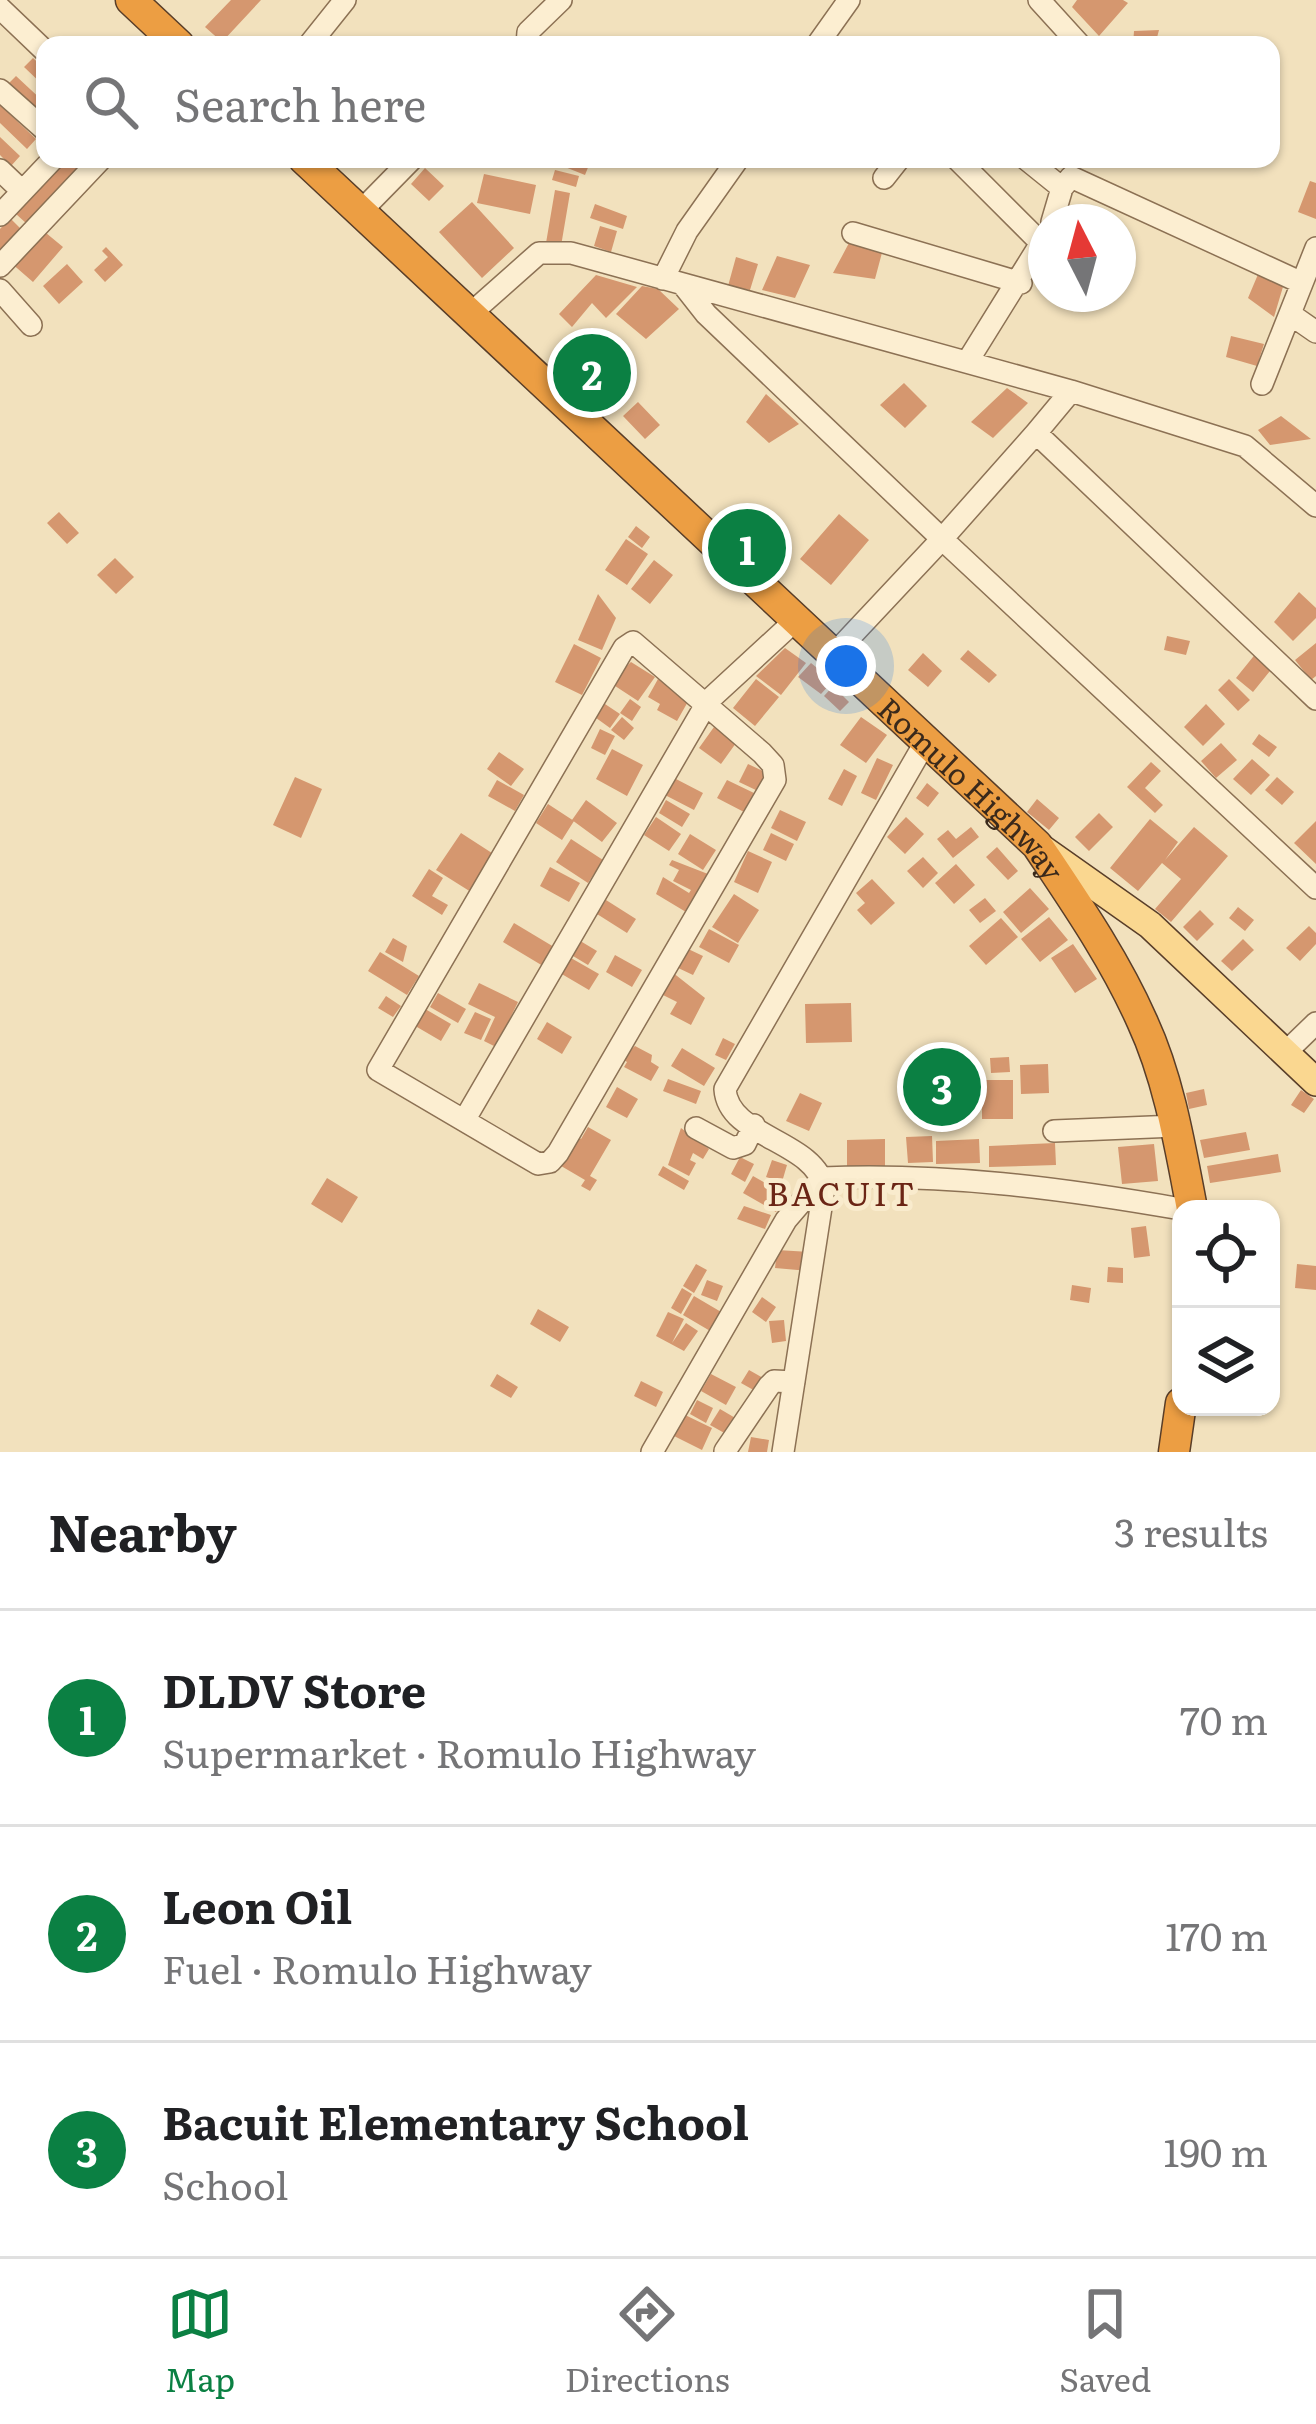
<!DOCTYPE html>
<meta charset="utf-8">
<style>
:root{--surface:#fff;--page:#f6f6f6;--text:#202124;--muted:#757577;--line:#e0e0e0;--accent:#0b8043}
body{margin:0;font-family:Literata,serif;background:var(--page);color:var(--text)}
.controls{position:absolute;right:36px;bottom:36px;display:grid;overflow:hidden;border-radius:24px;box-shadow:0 3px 9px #0004}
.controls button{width:108px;height:108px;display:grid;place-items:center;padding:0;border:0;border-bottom:3px solid var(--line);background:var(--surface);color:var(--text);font:60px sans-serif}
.compass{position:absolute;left:1028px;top:204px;width:108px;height:108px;border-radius:50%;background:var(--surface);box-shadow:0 3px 9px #0004;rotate:354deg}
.you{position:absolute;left:846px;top:666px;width:42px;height:42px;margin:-30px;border:9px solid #fff;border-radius:50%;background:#1a73e8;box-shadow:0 0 0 18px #1a73e833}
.badge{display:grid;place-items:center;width:78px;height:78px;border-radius:50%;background:var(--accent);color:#fff;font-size:39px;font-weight:700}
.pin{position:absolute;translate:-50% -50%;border:6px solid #fff;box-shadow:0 3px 12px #0006}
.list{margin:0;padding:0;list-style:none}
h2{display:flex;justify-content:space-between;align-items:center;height:156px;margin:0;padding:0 48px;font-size:51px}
h2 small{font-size:39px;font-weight:400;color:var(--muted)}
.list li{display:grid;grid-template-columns:78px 1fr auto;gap:36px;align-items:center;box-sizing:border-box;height:216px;padding:0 48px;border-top:3px solid var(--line)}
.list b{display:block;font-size:45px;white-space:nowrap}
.list p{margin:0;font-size:39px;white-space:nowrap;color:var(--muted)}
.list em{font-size:39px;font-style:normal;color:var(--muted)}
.icon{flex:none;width:66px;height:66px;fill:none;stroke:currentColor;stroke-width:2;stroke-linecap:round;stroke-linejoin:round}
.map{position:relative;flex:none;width:1316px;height:1452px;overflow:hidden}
.search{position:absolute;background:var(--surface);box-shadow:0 3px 9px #0004;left:36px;right:36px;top:36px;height:132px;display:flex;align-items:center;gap:30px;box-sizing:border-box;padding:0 42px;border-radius:24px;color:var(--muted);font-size:45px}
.sheet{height:804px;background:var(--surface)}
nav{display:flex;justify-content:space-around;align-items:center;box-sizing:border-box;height:168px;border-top:3px solid var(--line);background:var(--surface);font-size:33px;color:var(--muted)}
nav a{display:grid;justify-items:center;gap:6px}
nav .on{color:var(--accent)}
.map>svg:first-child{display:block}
.building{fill:#d5976f}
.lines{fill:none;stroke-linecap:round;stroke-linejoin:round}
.minor-casing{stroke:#8c7154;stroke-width:24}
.major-casing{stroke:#593e29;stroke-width:30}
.highway-casing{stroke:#593e29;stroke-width:33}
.minor{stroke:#fceed1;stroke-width:21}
.major{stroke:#fad790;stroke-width:27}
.highway{stroke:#ec9e43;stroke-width:30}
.labels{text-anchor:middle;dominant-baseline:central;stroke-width:10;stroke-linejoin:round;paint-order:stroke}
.street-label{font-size:30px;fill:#3a291b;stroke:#f9ebcd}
.neighbourhood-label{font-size:33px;letter-spacing:3px;fill:#6b2515;stroke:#f9ebcd}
</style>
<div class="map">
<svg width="1316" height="1452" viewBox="0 0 1316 1452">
<rect width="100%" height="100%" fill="#f2e1bd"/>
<path class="building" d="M231 0H261L222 42 205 27Z
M1077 0H1123L1128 3 1099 36 1072 7Z
M1159 30 1155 45H1133L1134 31Z
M33 58 45 69V87L24 67Z
M16 76 45 103V121L7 85Z
M0 105 36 139 27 149 0 123Z
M0 137 20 156 11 166 0 155Z
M65 159 83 162 27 224 16 214Z
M563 159 589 165 585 175 560 165Z
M425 168 444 186 429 201 411 184Z
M555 170 579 176 576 187 552 180Z
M484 174 536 185 530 214 477 203Z
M1310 181 1316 183V219L1298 212Z
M555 190 570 193 561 246 546 243Z
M472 202 514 248 482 278 439 232Z
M595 204 627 216 623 229 590 218Z
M10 218 21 229 0 252V229Z
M600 226 617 231 611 252 594 246Z
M40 228 63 247 33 282 10 262Z
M849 243 883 249 875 279 833 273Z
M106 247 123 265 105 282 94 270 108 257 102 251Z
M777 256 810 265 795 298 762 290Z
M736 257 758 264 750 290 728 286Z
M67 264 83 282 59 304 43 286Z
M1259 272 1285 280 1274 317 1248 298Z
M596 275 637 287 606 318 592 303 572 327 559 314Z
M642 286 658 289 679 309 646 339 616 314Z
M590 328 604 340 578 369 564 357Z
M1231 336 1264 344 1257 366 1226 357Z
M904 383 927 406 905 428 880 405Z
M1007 388 1028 403 993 438 971 422Z
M766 394 799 424 769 443 746 422Z
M638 402 660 425 645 439 623 416Z
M1281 416 1311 439 1270 445 1258 430Z
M59 512 79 533 67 544 47 523Z
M839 514 869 540 831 585 800 559Z
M636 526 650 537 642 548 628 537Z
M626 539 648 554 627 585 605 570Z
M115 558 134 577 116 594 97 575Z
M654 560 673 575 650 604 631 589Z
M1299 592 1316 608V618L1293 641 1274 622Z
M598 594 616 618 602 650 578 640Z
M1167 636 1190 641 1186 655 1164 650Z
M1316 643V676L1311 680 1295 660Z
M574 644 601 658 582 695 555 682Z
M785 648 806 663 781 695 756 676Z
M968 650 997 675 989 683 960 659Z
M1257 652 1274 666 1253 692 1236 678Z
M923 653 942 671 928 687 908 670Z
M631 662 655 677 638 701 609 682Z
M811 663 833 681 821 694 798 677Z
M658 679 690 698 677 721 657 710 660 704 648 697Z
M756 679 779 697 755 726 733 708Z
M1229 679 1250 700 1238 711 1218 690Z
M833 686 849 702 840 711 824 696Z
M630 699 641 707 632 721 620 713Z
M602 702 620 714 610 728 592 715Z
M1206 704 1225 724 1203 746 1184 727Z
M622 717 634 728 624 740 611 730Z
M861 717 887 735 866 763 840 745Z
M714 727 736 743 721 764 699 748Z
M600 729 615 736 605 755 591 748Z
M1259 734 1277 747 1269 757 1252 744Z
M1221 743 1237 760 1216 778 1201 761Z
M612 749 643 765 627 796 596 779Z
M499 752 524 769 511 786 487 769Z
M877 758 893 765 876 800 861 793Z
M1252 759 1270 775 1251 795 1233 779Z
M1151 762 1161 771 1145 788 1163 805 1155 813 1127 787Z
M748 764 769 774 760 792 739 782Z
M844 769 857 776 842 806 828 799Z
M295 777 322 789 301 838 273 825Z
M1277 777 1294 792 1282 805 1265 790Z
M676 779 703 793 694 810 665 795 666 785Z
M497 780 524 795 515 811 488 796Z
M727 780 754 793 744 812 717 798Z
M927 783 939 793 928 807 916 798Z
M1037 799 1059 818 1049 830 1027 812Z
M586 800 617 823 602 842 572 820Z
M666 800 690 814 682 827 659 813Z
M548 804 574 821 562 840 536 823Z
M780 810 806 822 797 841 771 828Z
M1099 813 1113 827 1089 851 1075 837Z
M656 817 681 834 669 851 644 835Z
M906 817 924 834 905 854 887 837Z
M1150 819 1178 842 1165 860 1194 827 1228 856 1171 922 1155 909 1181 879 1162 863 1138 891 1110 868Z
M1316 821V864L1294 843Z
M971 827 979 837 953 858 937 839 948 830 956 839Z
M461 833 495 855 471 892 436 870Z
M771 833 794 844 786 861 763 850Z
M690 834 716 850 703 870 678 854Z
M571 839 603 860 588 883 556 862Z
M997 847 1018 871 1008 880 986 857Z
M748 851 772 862 758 893 734 882Z
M923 857 938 873 923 888 907 871Z
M672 860 708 874 686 912 656 894 663 877 689 893 691 890 673 881 679 870 669 865Z
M956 864 975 885 954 904 935 883Z
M550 867 580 883 569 902 540 886Z
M429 869 443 878 432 896 448 905 442 915 412 896Z
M872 879 895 903 871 925 857 910 865 903 856 893Z
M1030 888 1049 909 1021 933 1003 912Z
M734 894 759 910 738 943 712 927Z
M985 898 996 911 980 923 969 910Z
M606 900 636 919 627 933 597 914Z
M1238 907 1254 920 1245 931 1229 918Z
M1200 910 1214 924 1197 941 1183 927Z
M1049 917 1068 940 1040 962 1021 939Z
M1001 918 1018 937 986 965 969 946Z
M514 923 554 947 543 966 503 942Z
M1309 926 1316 933V944L1300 961 1286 948Z
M709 929 739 945 729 963 699 947Z
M393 938 407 946 403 962 385 952Z
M577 939 597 951 588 965 568 953Z
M1243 939 1254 950 1232 971 1221 961Z
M1073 944 1097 979 1075 993 1051 958Z
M684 947 703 956 693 975 674 966Z
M380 952 419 976 407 995 368 971Z
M615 955 642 970 632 987 606 972Z
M571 958 599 974 589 990 560 973V964Z
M672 972 705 998 691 1025 670 1014 677 1002 661 994Z
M479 983 518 1002 496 1047 484 1041 495 1017 468 1004Z
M438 993 466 1009 458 1023 430 1007Z
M386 996 401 1006 393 1017 378 1008Z
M851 1003 852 1042 806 1043 805 1004Z
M420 1006 451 1024 441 1041 417 1027 412 1019Z
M475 1012 491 1019 481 1040 464 1033Z
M547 1022 572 1037 562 1054 537 1039Z
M723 1038 735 1044 726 1060 715 1055Z
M635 1046 652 1055 651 1062 659 1067 651 1081 624 1067 627 1062 621 1058Z
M682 1048 715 1068 704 1086 671 1066Z
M969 1053 971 1074 936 1075 935 1055Z
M1009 1057 1010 1072 991 1073 990 1058Z
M1048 1064 1049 1093 1021 1094 1020 1065Z
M668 1079 701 1091 696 1104 663 1091Z
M982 1080H1013V1119H982Z
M617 1087 638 1099 627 1118 606 1107Z
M1204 1089 1207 1105 1189 1109 1186 1093Z
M1301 1090 1314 1099 1304 1113 1291 1105Z
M800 1093 822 1103 809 1131 786 1121Z
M588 1127 611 1140 590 1176 597 1180 590 1191 581 1186 585 1180 556 1163 574 1134 581 1139Z
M681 1128 709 1149 703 1159 693 1153 690 1160 696 1163 689 1176 668 1165Z
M1246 1132 1250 1150 1204 1158 1200 1140Z
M932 1136 933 1162 908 1163 906 1137Z
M885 1139V1167H847V1140Z
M979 1139 980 1163 936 1164V1141Z
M1055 1143 1056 1165 989 1167V1146Z
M1154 1144 1158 1181 1122 1184 1118 1147Z
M1278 1154 1281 1172 1210 1183 1207 1166Z
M740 1157 754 1164 745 1182 731 1174Z
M772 1160 787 1165 782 1182 766 1177Z
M663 1166 689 1181 684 1190 658 1175Z
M753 1176 786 1195 776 1212 743 1193Z
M327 1178 358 1197 342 1223 311 1204Z
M744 1206 771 1215 765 1229 737 1219Z
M1146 1226 1150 1256 1134 1258 1131 1228Z
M777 1250 810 1252 809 1271 775 1268Z
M696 1264 707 1270 694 1293 683 1286Z
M1297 1264 1316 1266V1290L1295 1288Z
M1108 1267 1123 1268V1283L1107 1282Z
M707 1280 723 1286 717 1301 701 1295Z
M1072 1285 1091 1288 1089 1303 1070 1300Z
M682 1288 692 1294 681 1314 671 1308Z
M694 1296 728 1316 717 1335 683 1315Z
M762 1297 776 1307 766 1322 752 1312Z
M538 1309 569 1327 560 1342 530 1324Z
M668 1312 684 1319 672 1343 686 1323 698 1331 684 1351 656 1336Z
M784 1320 786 1341 772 1343 769 1321Z
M749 1370 765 1379 757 1392 741 1383Z
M497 1374 518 1387 511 1398 490 1386Z
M711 1374 736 1387 726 1405 701 1391Z
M641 1381 663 1392 656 1407 634 1396Z
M697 1400 713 1408 706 1423 690 1414Z
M720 1409 737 1419 728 1435 710 1425Z
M681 1413 712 1428 702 1450 670 1434Z
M751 1437 769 1440 767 1452H748Z"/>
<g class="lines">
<defs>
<path id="minor" d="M1039 0 1080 45
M0 8 45 51
M309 45 345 0
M527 45 528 32 561 0
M817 45 849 0
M0 90 45 130
M957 159 1042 244
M1026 159 1062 188 1052 222
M0 170 22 191
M884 178 899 159
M1062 188 1071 177 1302 283
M360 212 412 159
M0 215 53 159
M853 233 1021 283
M0 266 101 159
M663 279 687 231 738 159
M684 286 706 314 942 539 836 652
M0 290 31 325
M1290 314 1316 332
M469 315 539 253H571L1071 391 1036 433
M969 359 1046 235
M1262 384 1316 248
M1071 391 1245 446 1316 506
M633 642 762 753 773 765 775 780 558 1153 550 1162 538 1164 378 1070 624 648Z
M1316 699 1036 433 942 539 1316 888
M1286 1052 1316 1023
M465 1119 708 701 798 618
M696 1128 733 1148 745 1144 754 1125
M1054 1131 1176 1126
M725 1451 769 1386 774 1381 794 1382
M652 1452 786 1220 822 1178C944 1173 1061 1188 1181 1209
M783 1452 824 1188C815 1140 728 1138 725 1089L926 741"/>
<path id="major" d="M1041 848 1150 925 1316 1082"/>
<g id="highway">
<path d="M131 0 179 45"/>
<path id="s1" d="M304 159 1037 845C1075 902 1114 958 1142 1021 1169 1079 1180 1146 1192 1209"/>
<path d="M1174 1452 1181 1403"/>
</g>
</defs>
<use href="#minor" class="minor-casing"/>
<use href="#major" class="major-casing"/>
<use href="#highway" class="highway-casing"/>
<use href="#minor" class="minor"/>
<use href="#major" class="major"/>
<use href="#highway" class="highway"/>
</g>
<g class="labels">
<g class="street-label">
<text stroke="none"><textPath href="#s1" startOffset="918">Romulo Highway</textPath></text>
</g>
<g class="neighbourhood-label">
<text x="842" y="1191">BACUIT</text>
</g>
</g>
</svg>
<div class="controls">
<button><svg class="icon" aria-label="locate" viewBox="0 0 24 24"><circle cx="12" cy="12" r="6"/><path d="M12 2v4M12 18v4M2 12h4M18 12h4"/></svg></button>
<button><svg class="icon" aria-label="layers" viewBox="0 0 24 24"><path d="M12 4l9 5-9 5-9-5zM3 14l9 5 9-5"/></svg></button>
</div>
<svg class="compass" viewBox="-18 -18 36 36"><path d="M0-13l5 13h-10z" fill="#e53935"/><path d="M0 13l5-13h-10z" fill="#757577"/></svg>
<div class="you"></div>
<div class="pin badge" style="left:747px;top:548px">1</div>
<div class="pin badge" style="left:592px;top:373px">2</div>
<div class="pin badge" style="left:942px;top:1087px">3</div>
<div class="search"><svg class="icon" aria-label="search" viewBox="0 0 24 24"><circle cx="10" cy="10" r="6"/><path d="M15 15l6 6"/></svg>Search here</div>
</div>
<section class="sheet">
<h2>Nearby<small>3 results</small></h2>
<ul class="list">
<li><span class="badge">1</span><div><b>DLDV Store</b><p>Supermarket · Romulo Highway</p></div><em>70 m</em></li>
<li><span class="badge">2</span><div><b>Leon Oil</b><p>Fuel · Romulo Highway</p></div><em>170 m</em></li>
<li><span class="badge">3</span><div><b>Bacuit Elementary School</b><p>School</p></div><em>190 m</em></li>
</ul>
</section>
<nav>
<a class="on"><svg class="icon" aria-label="map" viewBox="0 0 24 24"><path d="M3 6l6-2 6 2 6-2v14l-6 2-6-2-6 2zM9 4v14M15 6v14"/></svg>Map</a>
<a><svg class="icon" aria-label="directions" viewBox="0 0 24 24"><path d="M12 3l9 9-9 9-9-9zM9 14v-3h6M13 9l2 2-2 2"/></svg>Directions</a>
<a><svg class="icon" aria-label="saved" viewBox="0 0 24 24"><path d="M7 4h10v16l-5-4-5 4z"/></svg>Saved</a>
</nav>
